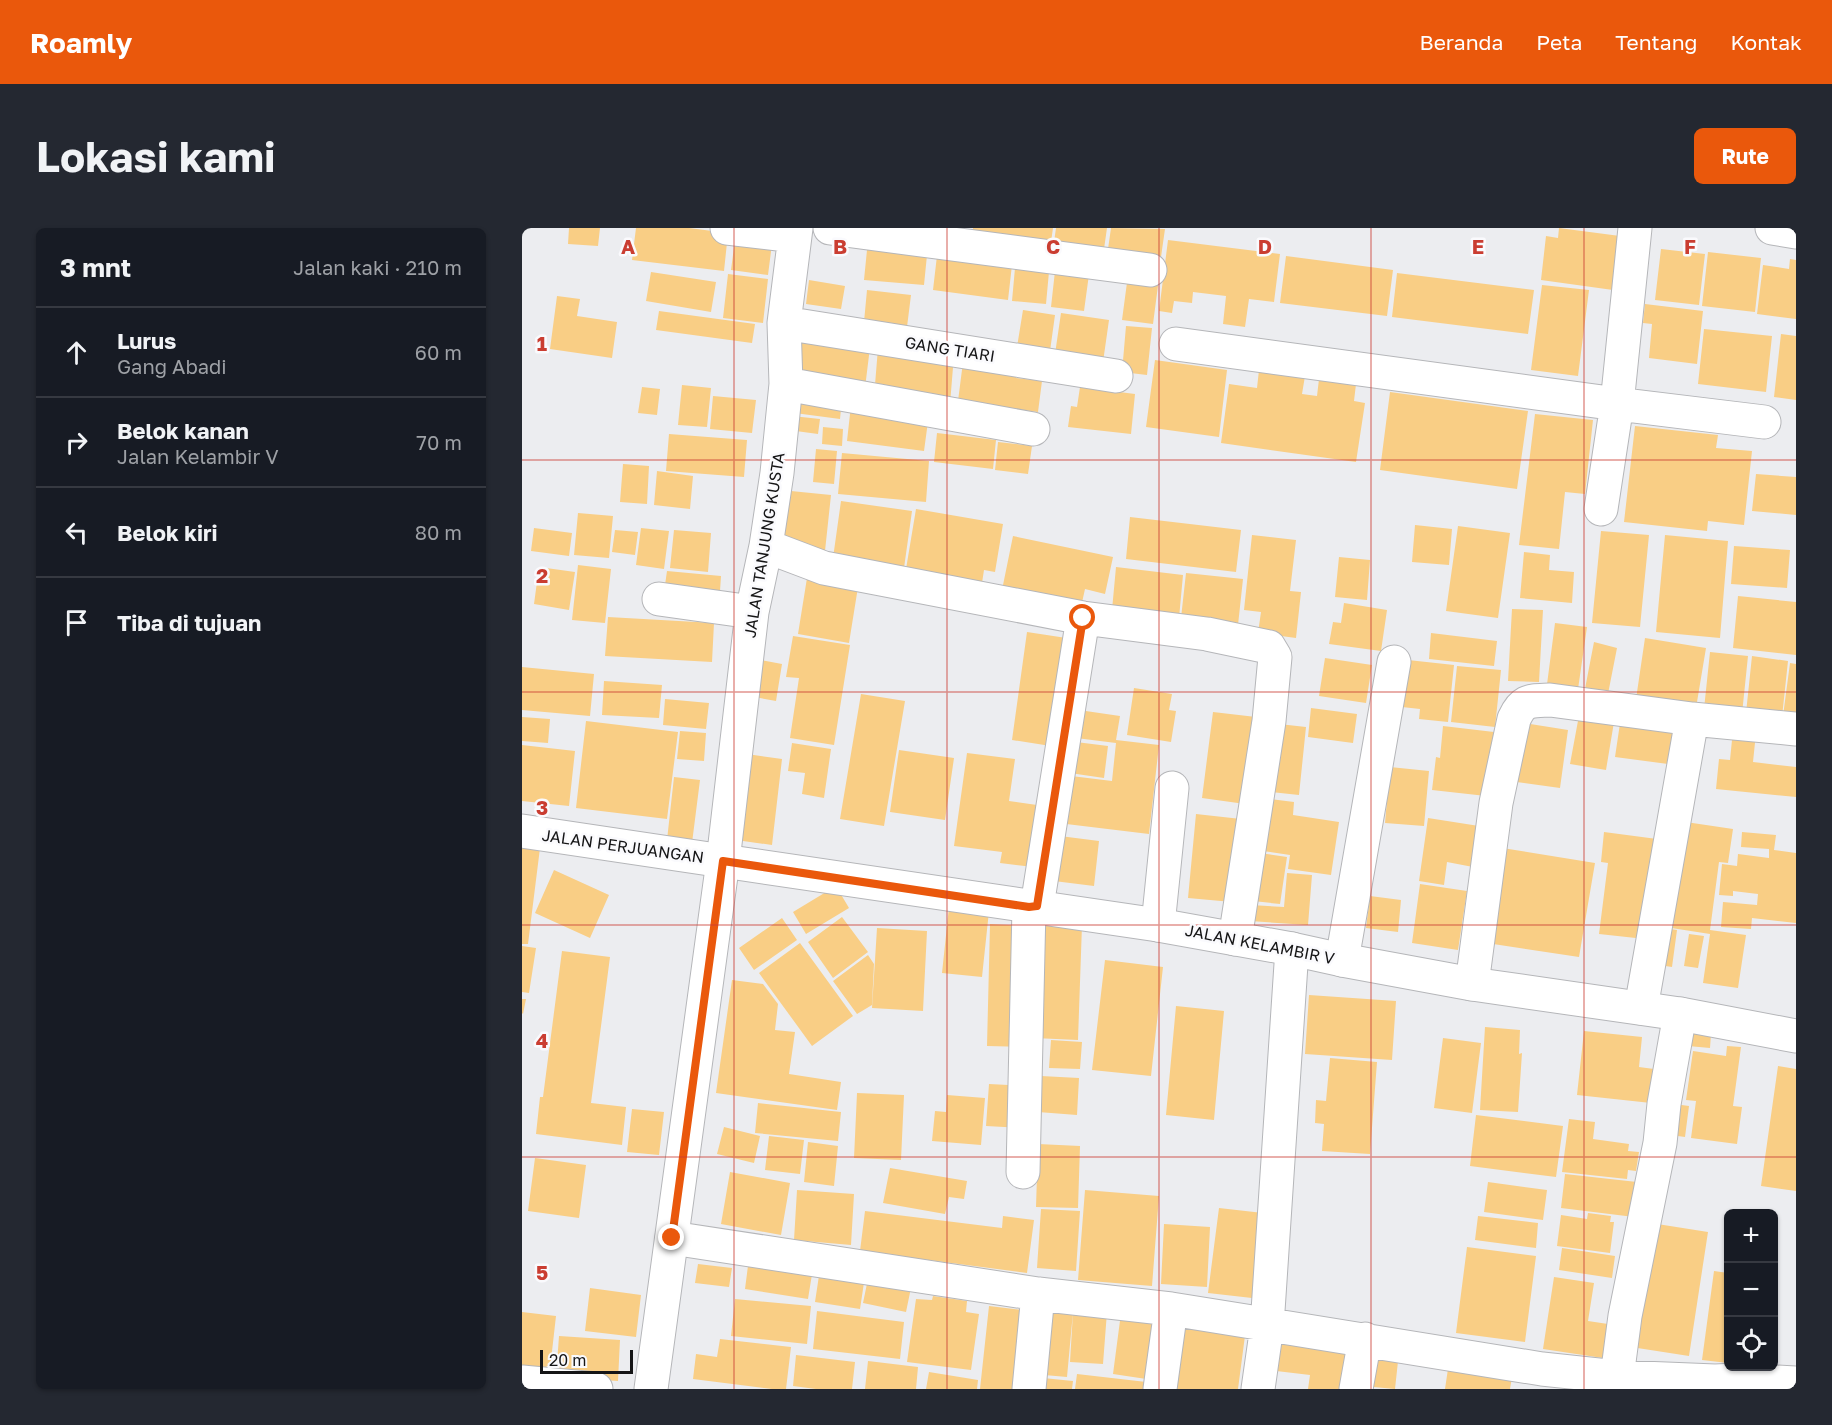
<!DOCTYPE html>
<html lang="id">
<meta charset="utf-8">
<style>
:root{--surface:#171b24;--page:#242831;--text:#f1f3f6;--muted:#9ea1a6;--line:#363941;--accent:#ea580c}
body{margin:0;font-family:"Golos Text",sans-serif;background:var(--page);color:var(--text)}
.controls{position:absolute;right:18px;bottom:18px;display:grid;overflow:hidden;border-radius:9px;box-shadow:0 2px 4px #0004}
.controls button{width:54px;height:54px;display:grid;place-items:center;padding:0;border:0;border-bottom:2px solid var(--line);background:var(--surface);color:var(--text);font:30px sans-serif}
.scale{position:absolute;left:18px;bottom:15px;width:93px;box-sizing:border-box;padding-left:6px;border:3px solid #151516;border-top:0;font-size:16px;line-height:21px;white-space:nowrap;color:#151516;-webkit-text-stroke:4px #fafafd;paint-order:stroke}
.stop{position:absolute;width:18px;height:18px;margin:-14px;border:4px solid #ea580c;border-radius:50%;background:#fff}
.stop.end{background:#ea580c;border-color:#fff;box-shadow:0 2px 6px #0008}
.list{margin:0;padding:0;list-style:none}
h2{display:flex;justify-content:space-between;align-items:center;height:78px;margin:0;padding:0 24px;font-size:26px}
h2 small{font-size:20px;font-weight:400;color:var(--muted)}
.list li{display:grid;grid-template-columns:39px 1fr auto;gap:18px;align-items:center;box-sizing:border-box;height:90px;padding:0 24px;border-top:2px solid var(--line)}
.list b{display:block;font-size:22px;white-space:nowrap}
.list p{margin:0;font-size:20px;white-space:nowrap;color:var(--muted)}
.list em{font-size:20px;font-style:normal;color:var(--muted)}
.icon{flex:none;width:33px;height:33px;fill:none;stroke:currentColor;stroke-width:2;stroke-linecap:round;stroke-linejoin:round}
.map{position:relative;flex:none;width:1274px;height:1161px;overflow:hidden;border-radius:9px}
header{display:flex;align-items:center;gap:36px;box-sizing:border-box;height:84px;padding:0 30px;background:var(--accent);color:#fff}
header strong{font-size:28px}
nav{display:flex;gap:33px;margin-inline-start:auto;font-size:21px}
.intro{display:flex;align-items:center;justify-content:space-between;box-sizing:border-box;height:144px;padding:0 36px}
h1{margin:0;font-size:42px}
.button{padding:15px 27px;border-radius:9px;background:var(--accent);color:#fff;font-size:21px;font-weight:700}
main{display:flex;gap:36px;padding:0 36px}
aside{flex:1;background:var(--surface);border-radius:9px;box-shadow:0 2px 4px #0004}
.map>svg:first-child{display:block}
.building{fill:#f9ce85}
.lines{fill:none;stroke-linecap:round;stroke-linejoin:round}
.minor-casing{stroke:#b5b6b9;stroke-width:35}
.major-casing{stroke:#b5b6b9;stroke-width:35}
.minor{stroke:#fff;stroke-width:33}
.major{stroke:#fff;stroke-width:33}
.route{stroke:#ea580c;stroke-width:8}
.grid{fill:none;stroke:#ca3d31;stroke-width:1.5;stroke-opacity:0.55}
.labels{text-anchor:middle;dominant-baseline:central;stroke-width:5;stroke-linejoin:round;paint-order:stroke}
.street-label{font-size:16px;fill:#151516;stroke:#fafafd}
.grid-label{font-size:20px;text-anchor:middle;font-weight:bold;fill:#ca3d31;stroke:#fafafd;stroke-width:5;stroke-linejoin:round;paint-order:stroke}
</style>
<header>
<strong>Roamly</strong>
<nav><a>Beranda</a><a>Peta</a><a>Tentang</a><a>Kontak</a></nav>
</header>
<div class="intro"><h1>Lokasi kami</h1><a class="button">Rute</a></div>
<main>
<aside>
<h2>3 mnt<small>Jalan kaki · 210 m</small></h2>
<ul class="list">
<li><svg class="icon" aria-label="ahead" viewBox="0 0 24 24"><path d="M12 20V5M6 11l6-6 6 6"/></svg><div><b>Lurus</b><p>Gang Abadi</p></div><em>60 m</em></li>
<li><svg class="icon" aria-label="right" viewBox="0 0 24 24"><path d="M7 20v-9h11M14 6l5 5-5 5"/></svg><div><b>Belok kanan</b><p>Jalan Kelambir V</p></div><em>70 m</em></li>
<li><svg class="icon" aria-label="left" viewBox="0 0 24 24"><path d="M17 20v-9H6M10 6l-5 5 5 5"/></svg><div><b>Belok kiri</b></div><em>80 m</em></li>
<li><svg class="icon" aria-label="arrive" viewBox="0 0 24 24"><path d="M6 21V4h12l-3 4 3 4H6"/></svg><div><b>Tiba di tujuan</b></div></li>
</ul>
</aside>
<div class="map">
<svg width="1274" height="1161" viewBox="0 0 1274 1161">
<rect width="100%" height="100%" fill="#ecedf0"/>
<path class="building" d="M47 0H78L76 18 46 16Z
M114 0H167L206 5 202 43 110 32Z
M451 0H531L528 21 450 10Z
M534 0H585L581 28 531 21Z
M589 0 643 1 638 36 585 28Z
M1037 0 1098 8 1091 62 1019 52 1024 8 1036 10Z
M214 4 251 8 246 47 209 42Z
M346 12 406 17 402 57 342 52Z
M646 12 758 26 752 74 727 71 723 99 701 96 704 68 671 64 670 75 652 73 650 85 637 83Z
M416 19 491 28 486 72 411 62Z
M1139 21 1183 26 1177 77 1133 72Z
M1186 24 1239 30 1233 84 1180 78Z
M764 28 871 42 865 88 758 75Z
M494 29 528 33 524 76 490 73Z
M1268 31 1274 32V91L1235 86 1241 37 1267 41Z
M534 34 568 39 562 83 529 79Z
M129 44 194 54 189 84 124 73Z
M875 45 1012 62 1006 106 870 89Z
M206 46 246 51 241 95 201 90Z
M606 47 637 50 631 96 600 92Z
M287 52 323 58 319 81 284 76Z
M1020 57 1067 62 1056 148 1009 142Z
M345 62 389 67 385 99 342 94Z
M35 68 58 71 55 88 95 94 90 130 28 121Z
M1123 76 1181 83 1175 136 1127 130 1130 96 1121 95Z
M501 82 533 87 528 123 495 119Z
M137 83 233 96 230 115 134 102Z
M539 85 587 92 581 134 533 126Z
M604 98 630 100 625 147 600 144Z
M1182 101 1250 108 1244 164 1176 156Z
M281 103 349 111 343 160 276 152Z
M1259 106 1274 108V172L1252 169Z
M356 120 432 127 428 176 352 169Z
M633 132 705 142 697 209 624 199Z
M441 134 495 141 494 150 520 153 516 184 436 173Z
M737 142 783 148 780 166 795 168 797 151 834 156 832 173 843 175 834 234 699 215 707 156 735 160Z
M160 157 189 160 185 199 156 197Z
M120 159 138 161 135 187 116 185Z
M558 159 613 166 609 206 546 199 549 178 555 179Z
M268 163 320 171 318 191 265 184Z
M868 164 1006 183 995 261 858 242Z
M191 168 234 172 230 205 188 201Z
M329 177 407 186 402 223 325 213Z
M1013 186 1071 192 1063 266 1043 264 1037 321 997 317Z
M261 187 298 191 296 206 259 201Z
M1113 198 1196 207 1194 220 1230 223 1222 297 1186 293 1185 303 1102 294Z
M301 199 321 201 320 218 300 216Z
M415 205 474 212 471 241 412 234Z
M147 206 225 212 222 249 144 243Z
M476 214 510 218 506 246 473 242Z
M294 221 315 223 312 256 291 254Z
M320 225 407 233 404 274 316 266Z
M101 236 127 238 125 276 98 274Z
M135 243 171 248 168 281 132 277Z
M1234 246 1274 249V287L1230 283Z
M259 262 309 267 303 323 253 317Z
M319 273 390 283 382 340 311 330Z
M394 281 481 296 473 344 462 342 460 355 384 341Z
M56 285 91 288 87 330 52 327Z
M608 289 719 302 714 344 604 331Z
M893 297 930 301 927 337 890 334Z
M936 298 988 305 976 390 924 383Z
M12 300 50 305 47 328 9 323Z
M119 300 147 303 142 341 114 337Z
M93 302 116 304 113 327 90 324Z
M152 302 189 305 186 344 148 340Z
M1079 303 1127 307 1118 399 1070 395Z
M730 307 774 312 768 363 779 364 774 410 736 405 739 384 722 382Z
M1143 307 1206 313 1198 410 1134 404Z
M491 308 591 329 583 366 563 361 559 379 480 362Z
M1212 318 1268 322 1265 360 1209 356Z
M1002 324 1028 327 1027 342 1052 344 1050 375 998 370Z
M817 329 848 332 845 372 813 369Z
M56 337 89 341 83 395 50 392Z
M17 339 53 344 47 382 12 376Z
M594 339 661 347 657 390 590 382Z
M145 343 199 348 198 363 143 357Z
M664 345 721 351 716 397 659 390Z
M285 350 336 359 327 415 276 406Z
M1216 368 1274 374V427L1211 420Z
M822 375 865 382 859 423 807 416 811 394 819 395Z
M990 381 1021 382 1017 454 986 453Z
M86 389 192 395 190 434 83 428Z
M1033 395 1065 399 1055 468 1024 464Z
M505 404 551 411 535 519 490 512Z
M909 405 975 413 972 438 907 431Z
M271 408 328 417 312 517 268 510 277 450 264 449Z
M1123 410 1184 420 1174 480 1114 471Z
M1072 414 1095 420 1085 471 1062 466Z
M1188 424 1226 428 1220 486 1182 481Z
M1230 428 1266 433 1260 489 1224 485Z
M803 430 850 437 844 475 797 468Z
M233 431 260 436 254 473 227 468Z
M886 432 932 437 926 494 897 491 898 481 880 479Z
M1268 435 1274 436V489L1261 488Z
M935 438 979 442 973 499 929 494Z
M0 439 72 446 68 488 0 482Z
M82 453 140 457 137 490 80 487Z
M612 460 650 466 647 482 654 483 649 514 605 507Z
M339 466 383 473 362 598 318 591Z
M143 471 187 475 184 501 141 497Z
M789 480 835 486 831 515 786 509Z
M550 481 598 488 594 512 637 517 627 606 536 595 541 547 590 553 594 515 546 509Z
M1058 482 1093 488 1084 542 1048 536Z
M1100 482 1153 490 1146 536 1093 529Z
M691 484 734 489 723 576 680 570Z
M0 489 28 491 26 515 0 513Z
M64 493 156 504 145 591 54 580Z
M996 494 1046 502 1038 560 987 553Z
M757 496 784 499 777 567 749 564Z
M921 498 972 504 964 568 910 562 914 529 918 530Z
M1211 502 1234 505 1231 534 1274 539V569L1194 561 1197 531 1208 532Z
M158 503 184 505 182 533 155 531Z
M546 513 586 518 582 550 541 544Z
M270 515 309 521 302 570 280 566 283 545 266 543Z
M0 517 53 523 47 578 0 573Z
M377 522 432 530 423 592 368 584Z
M445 525 493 531 487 573 529 579 520 640 478 635 480 624 432 618Z
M225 526 260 531 250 617 214 612Z
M868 539 907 543 902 598 863 595Z
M152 549 178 552 170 615 145 612Z
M748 571 772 574 771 587 817 594 809 647 766 641 768 627 741 623Z
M674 586 719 591 710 674 666 670Z
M906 590 957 598 951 639 925 634 922 657 897 653Z
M1157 593 1211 601 1206 635 1197 634 1188 702 1224 707 1216 760 1181 755 1188 706 1143 699Z
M1082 604 1135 611 1123 711 1077 706 1086 635 1079 634Z
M1220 604 1254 607 1252 622 1274 625V695L1230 690 1229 701 1199 699 1201 674 1235 677 1236 666 1211 663V668L1197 667 1200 636 1215 638 1216 626 1247 630V621L1219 619Z
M530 607 577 613 572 658 524 652Z
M0 617 18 620 6 716H0Z
M974 619 1073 635 1057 729 958 714Z
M738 625 765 629 758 676 731 673Z
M32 642 87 667 68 710 13 685Z
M765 645 790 647 786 697 728 693 729 677 762 679Z
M898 656 945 663 936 722 890 715Z
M314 658 327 680 284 706 271 684Z
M848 668 879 672 876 704 844 700Z
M427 679 467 683 460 749 420 745Z
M320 689 346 724 311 750 286 714Z
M260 690 275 712 232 742 217 720Z
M468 696 505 698 502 819 465 818Z
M517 696 560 697 556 812 512 810Z
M1135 699 1155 702 1150 739 1130 736Z
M355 700 405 703 401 783 350 780Z
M1167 706 1182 708 1176 740 1162 738Z
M278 715 331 788 290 818 237 745Z
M0 718 14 720 7 765 0 764Z
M40 723 88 729 69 875 104 879 100 917 14 906 18 869H21Z
M346 727 352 736 350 777 335 786 311 753Z
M583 732 641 739 629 848 570 842Z
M210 752 241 756 256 776 253 802 273 804 267 846 319 854 315 882 194 865Z
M787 767 874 773 870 832 783 826Z
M0 771H4L1 786 0 785Z
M654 778 702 783 692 892 644 887Z
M963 799 998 802 997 826 1000 825 996 884 958 882Z
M1062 803 1120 809 1117 839 1132 841 1129 875 1055 867Z
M1167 804 1189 806 1188 820 1166 818Z
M921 810 959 815 950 885 912 880Z
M529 812 560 814 558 841 527 840Z
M1205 818 1219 819 1211 878 1220 879 1215 916 1169 910 1174 873 1164 872 1171 823 1204 828Z
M808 830 855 834 848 926 800 923 802 896 793 895 794 872 804 873Z
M1256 838 1274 841V963L1239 958Z
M519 848 557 850 555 887 516 884Z
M467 856 503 858 501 900 464 898Z
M335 865 382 867 379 932 332 930Z
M425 867 463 870 459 917 410 913 413 883 424 884Z
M236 875 319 884 316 913 233 905Z
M1145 875 1167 878 1163 909 1141 906Z
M110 881 142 884 137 927 105 924Z
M954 887 1041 898 1034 949 948 938Z
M1047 891 1073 894 1071 911 1107 916 1106 923 1117 924 1114 943 1106 942 1105 951 1040 944Z
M202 899 238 908 232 935 195 926Z
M247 908 282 912 278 946 243 942Z
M286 914 316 918 312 958 282 954Z
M516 916 558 918 556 980 514 979Z
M13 930 64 937 57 990 6 983Z
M368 940 445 953 442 971 427 969 423 986 361 975Z
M208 944 268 955 259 1007 199 996Z
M1043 946 1115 954 1112 989 1039 980Z
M966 954 1025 962 1021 992 962 984Z
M275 962 332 966 329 1017 272 1012Z
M563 962 637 968 630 1058 556 1052Z
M697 980 741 985 730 1070 686 1065Z
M519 981 558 983 554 1043 515 1040Z
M343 983 480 1000 481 988 512 992 505 1045 338 1023Z
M1066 985 1089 988 1088 994H1092L1088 1025 1035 1018 1039 987 1065 991Z
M956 988 1016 995 1014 1020 953 1012Z
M1129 995 1186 1004 1167 1128 1109 1119Z
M642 996 688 999 685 1059 639 1056Z
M945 1019 1014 1028 1003 1114 934 1105Z
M1040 1020 1093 1028 1090 1050 1037 1042Z
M227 1030 291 1040 286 1071 223 1061Z
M176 1036 210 1040 207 1059 173 1055Z
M298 1041 343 1048 338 1081 293 1074Z
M348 1041 391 1050 384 1084 341 1075Z
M1192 1043 1206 1045V1135L1180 1132Z
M1032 1049 1072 1055 1066 1093 1086 1096 1081 1130 1021 1121Z
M68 1060 119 1067 114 1109 63 1103Z
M411 1068 445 1073 444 1084 457 1086 449 1142 385 1134 394 1071 410 1072Z
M213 1071 289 1078 285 1116 209 1108Z
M519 1071 585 1084 581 1136 548 1134 551 1084 545 1149 511 1146Z
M467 1078 509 1083 500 1161H458Z
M295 1083 382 1094 378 1131 291 1121Z
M0 1084 34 1088 27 1150 0 1147Z
M599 1085 638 1090 631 1152 591 1146Z
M654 1091 724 1100 716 1161H645Z
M37 1108 98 1112 96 1153 34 1149Z
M748 1109 831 1118 827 1161H786L788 1147 745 1142Z
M198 1111 269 1119 264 1161H250L171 1151 174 1126 195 1129Z
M845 1121 877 1124 873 1161 841 1158Z
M274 1127 333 1134 330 1161H294L271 1158Z
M346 1133 396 1139 394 1161H343Z
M927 1134 991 1143 988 1161H923Z
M407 1144 456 1152 455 1161H404Z
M555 1146 633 1155V1161H553Z
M511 1149 551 1153 550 1161H510Z"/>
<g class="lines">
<defs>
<path id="minor" d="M205 0 273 8
M308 0 628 42
M1250 0 1274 4
M262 95 594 148
M654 116 1095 176 1242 194
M264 156 511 201
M1079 281 1095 176 1113 0
M244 318 302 340 561 390 685 406 747 419 753 429 747 493 713 711
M137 371 230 384
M0 603 201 633 230 384 244 318 255 245 264 156 262 95 274 0
M515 678 561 390
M636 697 650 560
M820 732 872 434
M950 756 974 575 992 491C1001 471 1008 473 1028 472L1170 491 1274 501
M1119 780 1170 491
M501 944 507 679
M150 1010 516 1066 649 1081 1020 1141 1095 1149 1193 1153 1215 1152 1274 1155
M1095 1149 1103 1088 1138 915 1142 876 1158 786
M0 1154 74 1161
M507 1161 516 1066
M638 1161 649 1081
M736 1161 745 1098 770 721
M834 1161 843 1111"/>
<path id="major" d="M129 1161 201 633 636 697 770 721 820 732 950 756 1158 786 1274 808"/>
</defs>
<use href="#minor" class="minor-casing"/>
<use href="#major" class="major-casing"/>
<use href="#minor" class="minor"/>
<use href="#major" class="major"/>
</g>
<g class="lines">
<path class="route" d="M150 1010 201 633 507 679 515 678 561 390"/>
</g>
<path class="grid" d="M212 0V1161M425 0V1161M637 0V1161M849 0V1161M1062 0V1161M0 232H1274M0 464H1274M0 697H1274M0 929H1274"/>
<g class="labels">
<g class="street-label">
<text transform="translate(428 121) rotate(9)">GANG TIARI</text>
<text transform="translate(242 317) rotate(-81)">JALAN TANJUNG KUSTA</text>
<text transform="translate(101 618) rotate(8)">JALAN PERJUANGAN</text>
<text transform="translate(738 716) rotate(11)">JALAN KELAMBIR V</text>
</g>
</g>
<g class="grid-label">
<text x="106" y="26">A</text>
<text x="318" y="26">B</text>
<text x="531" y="26">C</text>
<text x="743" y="26">D</text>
<text x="956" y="26">E</text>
<text x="1168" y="26">F</text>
<text x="20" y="123">1</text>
<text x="20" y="355">2</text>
<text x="20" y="587">3</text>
<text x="20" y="820">4</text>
<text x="20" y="1052">5</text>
</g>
</svg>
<div class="controls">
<button>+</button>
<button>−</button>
<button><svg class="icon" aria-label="locate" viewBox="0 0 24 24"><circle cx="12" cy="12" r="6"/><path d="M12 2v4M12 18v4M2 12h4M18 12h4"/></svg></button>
</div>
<div class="scale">20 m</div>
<div class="stop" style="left:561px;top:390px"></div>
<div class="stop end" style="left:150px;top:1010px"></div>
</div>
</main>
